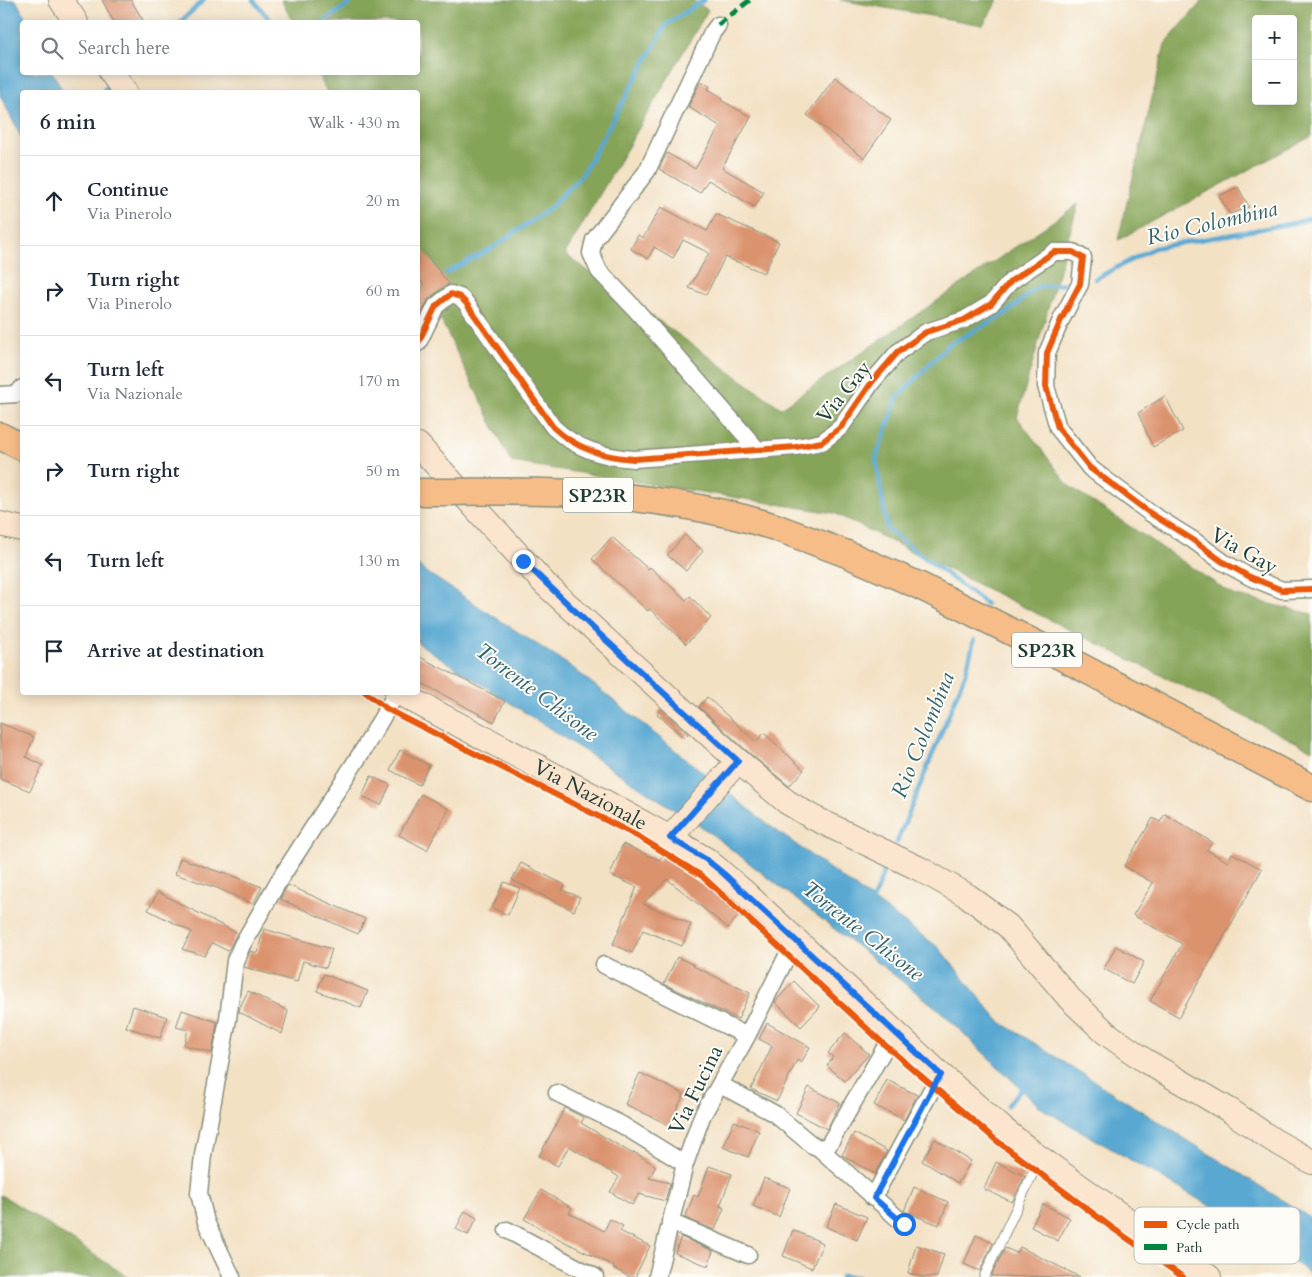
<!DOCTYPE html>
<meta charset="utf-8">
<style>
:root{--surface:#fff;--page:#f2f2f3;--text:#1f2937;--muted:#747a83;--line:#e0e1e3}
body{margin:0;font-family:Cardo,serif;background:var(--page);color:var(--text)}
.controls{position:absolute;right:15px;top:15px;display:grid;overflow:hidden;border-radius:5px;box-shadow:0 2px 12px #0003}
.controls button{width:45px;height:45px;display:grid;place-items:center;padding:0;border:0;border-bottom:1px solid var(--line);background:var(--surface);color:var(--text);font:25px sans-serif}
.stop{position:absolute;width:15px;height:15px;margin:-11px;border:4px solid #1a73e8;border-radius:50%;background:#fff}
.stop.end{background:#1a73e8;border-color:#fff;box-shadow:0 1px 5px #0008}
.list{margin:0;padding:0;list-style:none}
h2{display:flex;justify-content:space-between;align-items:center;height:65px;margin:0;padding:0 20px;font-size:21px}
h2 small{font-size:16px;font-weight:400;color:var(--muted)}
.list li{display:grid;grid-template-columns:32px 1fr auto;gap:15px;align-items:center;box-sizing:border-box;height:90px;padding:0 20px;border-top:1px solid var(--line)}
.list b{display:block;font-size:19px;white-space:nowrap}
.list p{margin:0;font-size:16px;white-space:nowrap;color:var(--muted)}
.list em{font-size:16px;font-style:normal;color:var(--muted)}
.icon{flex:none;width:28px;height:28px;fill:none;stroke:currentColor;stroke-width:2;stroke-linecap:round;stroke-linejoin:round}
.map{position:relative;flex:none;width:1312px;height:1277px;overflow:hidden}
.search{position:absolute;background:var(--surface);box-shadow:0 2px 12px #0003;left:20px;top:20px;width:400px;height:55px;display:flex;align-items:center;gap:12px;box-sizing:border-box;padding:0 18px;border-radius:5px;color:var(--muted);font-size:19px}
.panel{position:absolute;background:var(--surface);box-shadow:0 2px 12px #0003;left:20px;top:90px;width:400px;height:605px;border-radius:5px}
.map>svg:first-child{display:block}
.forest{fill:#86a458;stroke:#527046;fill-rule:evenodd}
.water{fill:#58a8d2;stroke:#3c7283}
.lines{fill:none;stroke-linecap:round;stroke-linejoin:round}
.stream{stroke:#58a8d2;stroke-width:4.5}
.building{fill:#db936e}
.lane-casing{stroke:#898f7c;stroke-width:11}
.street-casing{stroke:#898f7c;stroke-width:19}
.secondary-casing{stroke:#898f7c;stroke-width:26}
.primary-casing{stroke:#898f7c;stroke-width:29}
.lane{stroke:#fff;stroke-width:9}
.street{stroke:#fff;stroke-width:16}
.secondary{stroke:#fce5cf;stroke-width:24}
.primary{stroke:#f7bd88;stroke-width:26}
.primary-bridge-casing{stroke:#898f7c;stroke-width:29;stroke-linecap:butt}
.primary-bridge{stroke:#f7bd88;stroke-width:26}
.quiet{stroke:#00873e;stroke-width:5;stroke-dasharray:10 5;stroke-linecap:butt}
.cycleway-casing{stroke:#fdfcf7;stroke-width:9}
.cycleway{stroke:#e8590c;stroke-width:6}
.route{stroke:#1a73e8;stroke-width:6}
.labels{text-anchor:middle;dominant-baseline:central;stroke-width:4;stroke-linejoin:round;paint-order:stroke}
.shield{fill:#fdfcf7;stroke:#62766e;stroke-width:1}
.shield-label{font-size:20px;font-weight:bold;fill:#1f3d34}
.street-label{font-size:21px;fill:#1f3d34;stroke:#fdfcf7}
.water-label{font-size:22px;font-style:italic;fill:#33626b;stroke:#fdfcf7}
.key{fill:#fdfcf7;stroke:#bac3bc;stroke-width:1}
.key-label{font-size:14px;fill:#1f3d34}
</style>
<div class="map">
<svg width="1312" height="1277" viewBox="0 0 1312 1277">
<rect width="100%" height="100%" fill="#fdfcf7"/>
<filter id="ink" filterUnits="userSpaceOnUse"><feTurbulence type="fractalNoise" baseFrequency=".02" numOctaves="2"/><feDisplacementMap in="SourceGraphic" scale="10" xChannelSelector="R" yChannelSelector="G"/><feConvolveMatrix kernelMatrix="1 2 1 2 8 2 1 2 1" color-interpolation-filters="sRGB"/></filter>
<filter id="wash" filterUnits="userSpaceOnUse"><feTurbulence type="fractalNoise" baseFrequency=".0096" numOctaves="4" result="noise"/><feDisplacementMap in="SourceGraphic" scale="20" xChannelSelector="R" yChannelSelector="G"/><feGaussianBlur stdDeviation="1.12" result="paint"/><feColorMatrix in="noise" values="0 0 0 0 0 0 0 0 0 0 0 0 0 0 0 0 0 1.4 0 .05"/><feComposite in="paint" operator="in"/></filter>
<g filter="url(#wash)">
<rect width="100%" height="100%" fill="#f3e1c4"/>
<path class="forest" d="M281 0H693L708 10 565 254 781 408 1078 204 1017 417 1069 486 1233 595 1312 614V750L834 513 511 462 418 274V92H327L317 73 418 72V22H293Z
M840 0H998L983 25Z
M1203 0H1312V136L1118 240 1165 44ZM1256 19H1293V101H1256Z
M0 1195 10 1200 128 1277H0Z"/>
<path class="water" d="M0 0H16L28 22H22V72L53 73 63 92H22V139L0 95Z
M418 564 423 570 573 668 766 823 938 947 999 1021 1312 1219V1276L1267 1239 1041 1108 938 1009 709 832 418 643Z"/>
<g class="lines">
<path class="stream" d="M253 0 272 22
M180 22 204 0
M323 22 355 0
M102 92 110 84
M446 273 494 247 550 208 583 173 666 25 704 0
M1095 279 1154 248 1294 223 1312 218
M986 604 887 529 876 458 898 397 948 345 1007 313 1037 287 1066 284
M897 842 966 672 974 640
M871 905 885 869
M1008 1105 1025 1085
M841 1277 844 1276 858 1277"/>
</g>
<g id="blocks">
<path class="building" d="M102 0H131L144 22H114Z
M835 77 891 120 864 158 807 115Z
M701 81 710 86 708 89 722 97 721 100 751 117 722 168 764 192 755 207 708 180 700 193 659 169 667 153 695 169 720 126 688 107Z
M1238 187 1249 207 1230 214 1219 196Z
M661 207 707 231 716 214 779 242 764 273 725 257 706 295 689 288 709 253 683 240 673 258 654 247 648 259 631 249 638 235 643 238Z
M418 244 449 284 429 298 418 321V296L424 285 418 276Z
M1165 396 1183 431 1153 447 1138 413Z
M685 535 703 551 686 571 667 555Z
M612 537 648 569 650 567 686 600 690 596 711 618 686 644 650 609 648 611 592 559Z
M418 656 505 701 494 722 418 681Z
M707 697 756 742 764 733 804 770 789 786 747 751 699 707Z
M661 709 688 734 684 738 657 714Z
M0 723 34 737 26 757 43 765 30 791 0 779Z
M400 750 429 765 419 785 390 770Z
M371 776 390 785 381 805 362 796Z
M421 794 449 809 427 850 399 835Z
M1165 814 1212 842 1207 850 1228 862 1232 853 1262 869 1179 1017 1150 1001 1182 944 1133 915 1153 883 1124 866 1153 818 1160 822Z
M623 844 659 860 666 851 699 871 743 910 728 928 667 879 643 904 691 924 682 946 643 930 632 953 613 944 637 887 610 875Z
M180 858 222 873 223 872 262 887 253 904 217 888 175 874Z
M521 863 565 885 562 890 580 897 574 911 512 880Z
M504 882 520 888 508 915 492 908Z
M288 885 365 919 358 934 280 899Z
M158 892 237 933 228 951 212 943 205 956 182 949 192 932 148 910Z
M264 929 332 949 326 968 303 961 297 982 244 967 250 951 257 953Z
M1116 946 1144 962 1132 984 1104 969Z
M677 957 694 965 693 966 750 993 738 1019 664 984Z
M324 974 368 991 361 1008 317 991Z
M794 981 820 1007 801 1027 775 1002Z
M248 991 288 1011 282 1034 239 1012 240 1007Z
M133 1006 167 1017 160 1038 126 1027Z
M182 1010 217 1022 212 1053 184 1045 188 1030 176 1027Z
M767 1023 810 1047 801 1063 797 1060 777 1101 751 1089 772 1046 759 1039Z
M845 1033 869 1054 845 1081 827 1066 833 1057 828 1053Z
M640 1073 684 1094 669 1125 625 1104Z
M887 1080 917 1095 904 1120 874 1105Z
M809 1087 840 1103 827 1129 796 1113Z
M565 1108 584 1118 581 1123 633 1154 634 1152 656 1166 649 1178 670 1183 665 1201 639 1194 632 1205 610 1192 619 1177 569 1146 558 1166 539 1156Z
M734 1121 759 1131 748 1157 723 1147Z
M854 1133 887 1151 875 1174 842 1155Z
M935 1139 971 1161 958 1183 922 1161Z
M996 1162 1025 1176 1012 1202 984 1189Z
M709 1166 732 1174 720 1206 724 1208 715 1230 685 1218 694 1195 698 1197Z
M764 1178 790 1188 779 1217 753 1206Z
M914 1187 948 1202 939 1225 904 1211Z
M541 1190 572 1208 569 1213 604 1231 610 1219 623 1226 620 1231 650 1246 635 1277H630L613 1268 614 1266 555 1237 524 1219Z
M836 1204 867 1217 857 1240 826 1227Z
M1043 1204 1070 1218 1058 1241 1031 1227Z
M465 1211 477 1218 468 1235 456 1229Z
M793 1230 823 1243 812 1268 783 1256Z
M976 1235 993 1243 980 1271 964 1264Z
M681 1237 713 1251 708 1266 675 1253Z
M916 1245 944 1254 937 1277H923L908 1273Z
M1020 1247 1080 1277 991 1276 1005 1248 1017 1253Z"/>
</g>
</g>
<g filter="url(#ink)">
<use href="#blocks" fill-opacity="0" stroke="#898f7c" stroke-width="1"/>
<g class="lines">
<defs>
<path id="lane" d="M984 1277 1039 1160"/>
<path id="street" d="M718 25 712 33 647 171 594 240 591 253 599 271 637 311 757 449
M418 343 436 306 451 294 460 297 466 303 553 427C576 449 603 457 634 459L796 447 822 442 841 427 872 382 898 352 926 332 964 320 991 304 1011 281 1054 252H1073L1083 258 1080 284 1061 320 1047 353 1046 386 1058 428 1090 468 1150 513 1193 540 1223 562 1250 577 1282 590 1312 589
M0 395 18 394 22 388
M604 965 747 1036
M718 1088 724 1087 730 1090 775 1114 812 1145 819 1148 904 1224
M557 1093 622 1125 685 1164
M819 1148 828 1146 886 1046 897 1033
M873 1198 933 1087 941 1075
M670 1222 748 1255
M507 1230 595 1277
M232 1277 206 1222 199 1193 203 1155 228 1019 235 961 242 945 278 882 365 747 397 692
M657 1277 685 1164 702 1116 747 1036 788 954 797 942"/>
<g id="secondary">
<path d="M61 0 76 22"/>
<path d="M111 72 125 92"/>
<path d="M418 445 545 584 738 761 787 802 812 817 920 869 968 896 1008 926 1070 999 1106 1033 1144 1060 1229 1110 1273 1140 1312 1162"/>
<path d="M0 524 22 529"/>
<path id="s1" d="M397 692 605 802 670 838 707 860 742 890 941 1075 1003 1129 1033 1153 1092 1195 1209 1277"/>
<path d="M670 838 738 761"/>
</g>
<path id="primary" d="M0 436 22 447
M775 527 847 554 920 586 1066 659 1312 788"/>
</defs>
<use href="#lane" class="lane-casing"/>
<use href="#street" class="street-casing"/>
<use href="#secondary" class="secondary-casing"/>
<use href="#primary" class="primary-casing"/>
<use href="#lane" class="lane"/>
<use href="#street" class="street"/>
<use href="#secondary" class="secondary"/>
<use href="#primary" class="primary"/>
<defs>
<path id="primary-bridge" d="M418 492C471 492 524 490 577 493 644 497 711 507 775 527"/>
</defs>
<use href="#primary-bridge" class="primary-bridge-casing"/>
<use href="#primary-bridge" class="primary-bridge"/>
<path class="quiet" d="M718 25 750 0"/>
<defs>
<path id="cycleway" d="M418 343 436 306 451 294 460 297 466 303 553 427C576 449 603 457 634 459L796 447 822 442 841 427 872 382 898 352 926 332 964 320 991 304 1011 281 1054 252H1073L1083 258 1080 284 1061 320 1047 353 1046 386 1058 428 1090 468 1150 513 1193 540 1223 562 1250 577 1282 590 1312 589
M365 692 387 709 641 838 702 876 886 1046 997 1141 1111 1227 1183 1277"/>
</defs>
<use href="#cycleway" class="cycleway-casing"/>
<use href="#cycleway" class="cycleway"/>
</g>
</g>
<g class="lines" filter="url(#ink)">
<path class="route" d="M523 561 595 630 738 761 670 838 707 860 724 874 941 1075 933 1087 874 1198 904 1224"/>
</g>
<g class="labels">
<g class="shield">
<rect x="563" y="477.5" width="70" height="35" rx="4"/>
<rect x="1012" y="632.5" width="70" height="35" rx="4"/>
</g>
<g class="shield-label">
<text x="598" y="495">SP23R</text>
<text x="1047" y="650">SP23R</text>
</g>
<g class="street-label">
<text transform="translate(844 392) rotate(-51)">Via Gay</text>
<text transform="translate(1244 551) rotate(29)">Via Gay</text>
<text stroke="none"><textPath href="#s1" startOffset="219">Via Nazionale</textPath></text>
<text transform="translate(696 1090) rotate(-64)">Via Fucina</text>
</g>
<g class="water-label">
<text transform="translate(1212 223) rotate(-13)">Rio Colombina</text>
<text transform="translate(537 692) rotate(37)">Torrente Chisone</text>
<text transform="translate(923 735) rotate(-68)">Rio Colombina</text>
<text transform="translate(863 931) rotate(38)">Torrente Chisone</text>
</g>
</g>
<rect x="1134" y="1207" width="166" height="57" rx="8" class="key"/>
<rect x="1144" y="1221" width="23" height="7" fill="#e8590c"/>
<rect x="1144" y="1244" width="23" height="6" fill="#00873e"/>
<g class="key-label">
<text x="1176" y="1229">Cycle path</text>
<text x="1176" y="1252">Path</text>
</g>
</svg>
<div class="controls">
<button>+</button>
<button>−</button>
</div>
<div class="stop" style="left:904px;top:1224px"></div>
<div class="stop end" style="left:523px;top:561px"></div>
<div class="search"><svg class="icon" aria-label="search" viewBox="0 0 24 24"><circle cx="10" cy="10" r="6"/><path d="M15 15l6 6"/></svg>Search here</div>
<section class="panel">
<h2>6 min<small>Walk · 430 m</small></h2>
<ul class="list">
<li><svg class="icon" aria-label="ahead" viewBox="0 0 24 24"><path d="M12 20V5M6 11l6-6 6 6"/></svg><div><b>Continue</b><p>Via Pinerolo</p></div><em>20 m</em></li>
<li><svg class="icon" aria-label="right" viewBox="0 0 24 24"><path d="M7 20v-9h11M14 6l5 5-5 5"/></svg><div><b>Turn right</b><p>Via Pinerolo</p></div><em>60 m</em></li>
<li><svg class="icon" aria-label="left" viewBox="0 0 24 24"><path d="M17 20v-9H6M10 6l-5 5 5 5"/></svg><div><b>Turn left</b><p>Via Nazionale</p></div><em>170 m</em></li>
<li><svg class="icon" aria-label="right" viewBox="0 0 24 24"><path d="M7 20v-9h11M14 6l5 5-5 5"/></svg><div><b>Turn right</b></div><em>50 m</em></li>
<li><svg class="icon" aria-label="left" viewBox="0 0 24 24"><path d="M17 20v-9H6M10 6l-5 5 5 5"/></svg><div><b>Turn left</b></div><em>130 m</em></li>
<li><svg class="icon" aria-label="arrive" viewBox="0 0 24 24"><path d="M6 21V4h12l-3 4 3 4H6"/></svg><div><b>Arrive at destination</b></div></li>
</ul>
</section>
</div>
